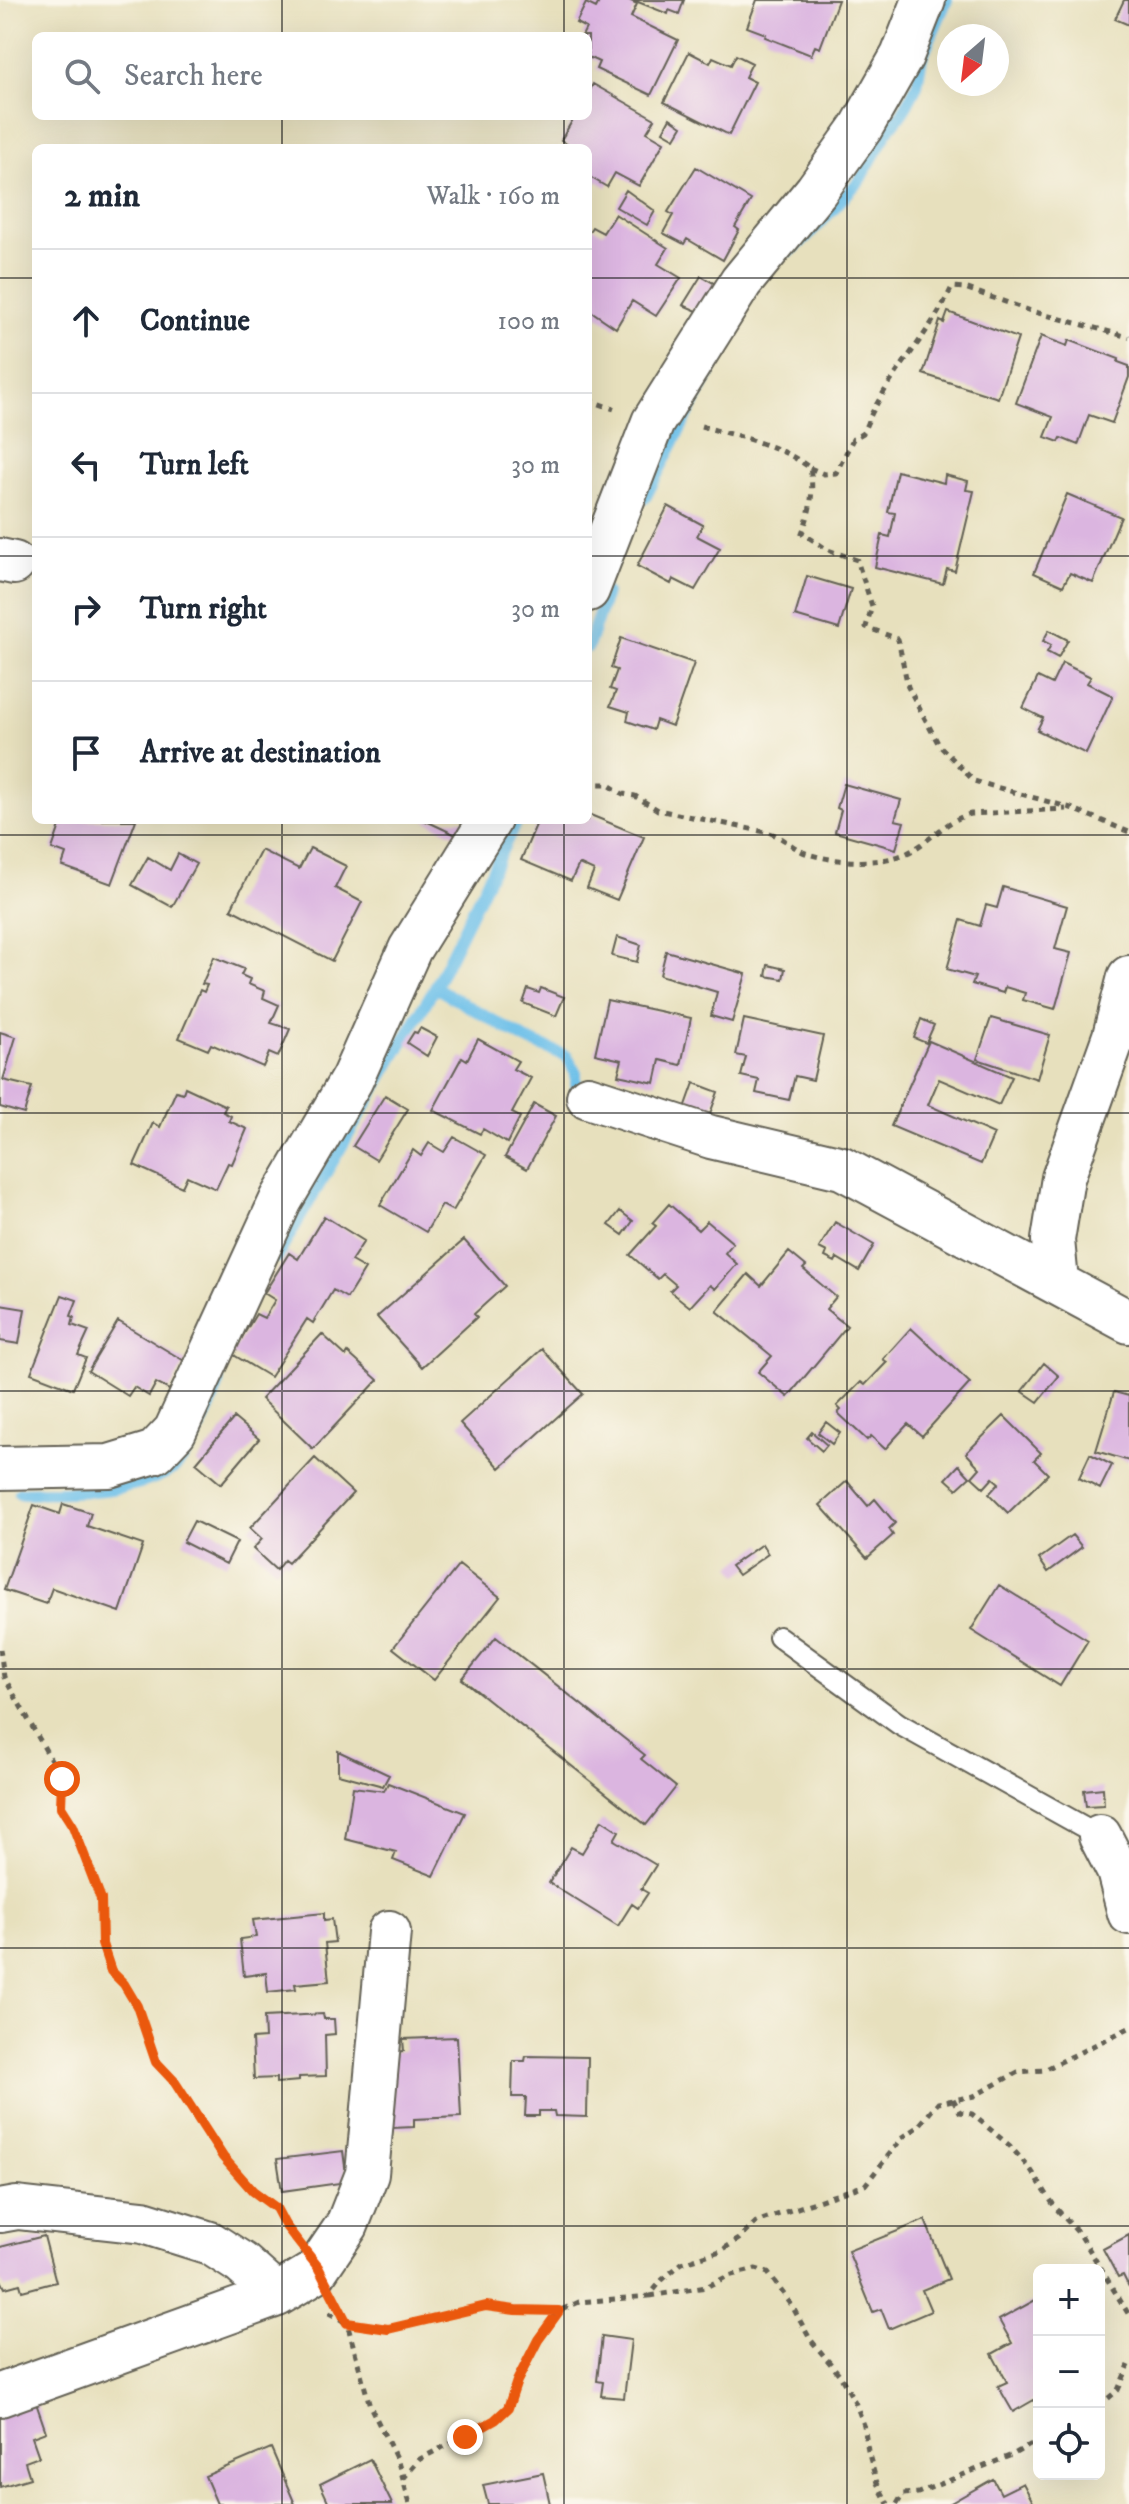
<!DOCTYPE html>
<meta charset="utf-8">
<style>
:root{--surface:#fff;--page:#f6f6f7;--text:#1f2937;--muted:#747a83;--line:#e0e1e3}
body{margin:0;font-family:"IM FELL DW Pica",serif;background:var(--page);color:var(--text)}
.controls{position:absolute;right:24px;bottom:24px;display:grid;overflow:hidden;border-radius:12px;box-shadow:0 8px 32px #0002}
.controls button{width:72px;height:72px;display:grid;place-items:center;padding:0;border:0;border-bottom:2px solid var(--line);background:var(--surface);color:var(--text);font:40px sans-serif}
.compass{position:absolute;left:937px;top:24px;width:72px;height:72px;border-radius:50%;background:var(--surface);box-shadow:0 8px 32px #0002;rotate:208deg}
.stop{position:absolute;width:24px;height:24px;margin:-18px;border:6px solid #ea580c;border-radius:50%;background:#fff}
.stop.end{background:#ea580c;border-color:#fff;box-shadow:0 2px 8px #0008}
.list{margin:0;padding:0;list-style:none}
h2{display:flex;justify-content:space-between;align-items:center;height:104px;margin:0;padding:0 32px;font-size:34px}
h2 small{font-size:26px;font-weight:400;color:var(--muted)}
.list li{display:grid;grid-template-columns:52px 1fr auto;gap:24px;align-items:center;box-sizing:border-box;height:144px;padding:0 32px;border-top:2px solid var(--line)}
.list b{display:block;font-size:30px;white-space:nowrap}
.list em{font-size:26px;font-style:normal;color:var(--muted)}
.icon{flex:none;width:44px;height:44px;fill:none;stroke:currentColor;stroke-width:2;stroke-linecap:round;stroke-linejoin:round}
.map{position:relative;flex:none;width:1129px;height:2504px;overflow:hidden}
.search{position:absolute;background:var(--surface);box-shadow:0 8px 32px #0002;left:32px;top:32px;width:560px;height:88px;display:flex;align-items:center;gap:20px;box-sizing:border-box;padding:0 28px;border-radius:12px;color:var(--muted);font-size:30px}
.panel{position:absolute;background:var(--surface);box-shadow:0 8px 32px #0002;left:32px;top:144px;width:560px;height:680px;border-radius:12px}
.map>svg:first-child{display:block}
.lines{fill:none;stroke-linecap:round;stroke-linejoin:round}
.stream{stroke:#6dc0e9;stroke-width:12}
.building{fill:#dbb5e0}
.lane-casing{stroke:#636154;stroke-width:24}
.street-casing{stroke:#636154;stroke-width:46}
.path{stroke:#636154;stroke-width:5;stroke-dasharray:6 6;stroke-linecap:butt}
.lane{stroke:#fff;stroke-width:20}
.street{stroke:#fff;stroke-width:42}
.route{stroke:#ea580c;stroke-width:10}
.grid{fill:none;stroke:#1c1c1c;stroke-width:2;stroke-opacity:0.55}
</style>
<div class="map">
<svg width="1129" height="2504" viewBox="0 0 1129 2504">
<rect width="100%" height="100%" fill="#fbf7ec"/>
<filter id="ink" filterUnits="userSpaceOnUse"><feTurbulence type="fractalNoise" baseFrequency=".0125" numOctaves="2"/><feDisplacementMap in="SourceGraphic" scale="16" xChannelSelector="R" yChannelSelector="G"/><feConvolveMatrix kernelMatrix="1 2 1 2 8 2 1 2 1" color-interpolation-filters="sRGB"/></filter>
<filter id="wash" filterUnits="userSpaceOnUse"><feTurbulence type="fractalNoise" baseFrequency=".006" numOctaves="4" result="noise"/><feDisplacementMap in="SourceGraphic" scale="32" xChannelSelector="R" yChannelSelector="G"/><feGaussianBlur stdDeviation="1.8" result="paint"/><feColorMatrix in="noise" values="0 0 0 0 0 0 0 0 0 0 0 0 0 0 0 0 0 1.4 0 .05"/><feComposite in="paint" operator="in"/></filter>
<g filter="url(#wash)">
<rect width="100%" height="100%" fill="#e7e0bd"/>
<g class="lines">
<path class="stream" d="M790 251 808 236 859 181 889 129 903 112 917 85 922 57 947 0
M645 498 717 358
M588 647 606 593
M435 987 527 1040 567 1056 576 1073V1095
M277 1257 435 987 517 820
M20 1493C69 1491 129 1496 173 1469 188 1460 214 1400 219 1382"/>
</g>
<g id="blocks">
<path class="building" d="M600 0H629L637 4 631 17 678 40 651 95 596 69 599 62 588 57V36H582L586 28 576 23 586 3 596 8Z
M633 0H684L679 14 669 10 668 14Z
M757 0H838L820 48 815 46 811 55 765 37 766 34 747 27Z
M1124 0H1129V25L1115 19Z
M689 52 710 63 713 57 731 65 736 55 752 63 745 77 755 82 729 135 664 102Z
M593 84 655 119 647 132 664 142 639 186 615 173 607 187 588 176V148H572L561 140 575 116H588V94Z
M670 118 682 126 675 138 663 131Z
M696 167 751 200 735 227 739 230 723 260 687 239 684 244 663 233 673 215 668 212Z
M626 190 655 211 647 225 616 207Z
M615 214 668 248 658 264 681 278 656 316 632 301 616 328 588 309V233L592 227 603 233Z
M701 276 721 287 704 314 683 305Z
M948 312 1018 338 998 398 923 374 940 321 944 323Z
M1041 336 1067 346 1069 340 1119 359 1118 362 1129 366V377L1112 423 1089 415 1078 445 1061 438 1059 442 1045 437 1053 417 1016 403Z
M897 471 944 483 945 475 968 481 966 490 974 491 955 571 947 569 943 584 875 567 882 535 890 537 895 513 888 512Z
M1067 494 1121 517 1093 583 1070 573 1063 586 1034 573Z
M668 506 703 525 697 536 720 548 695 590 673 579 671 584 637 566Z
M807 576 851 589 839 629 795 616Z
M1049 630 1068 640 1058 658 1047 652 1051 645 1043 641Z
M621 638 694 663 672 726 656 720 653 730 627 721 629 712 610 706 616 691 610 689 617 670 611 668Z
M1062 663 1091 677 1087 683 1113 696 1086 754 1037 730 1043 718 1023 708 1038 677 1052 684Z
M844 784 901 800 895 820 904 822 896 849 835 832 841 810 837 808Z
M588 814 644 837 617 900 587 888 594 871 579 864 571 881 521 860 538 820H588Z
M62 820H136L112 884 62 866 66 854 52 849Z
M424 820H467L460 837Z
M310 848 346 866 335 888 362 902 332 961 231 909 261 850 299 869Z
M178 854 196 864 172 907 132 885 148 857 170 870Z
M1003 887 1067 906 1055 949 1071 953 1055 1009 1023 1000 1025 993 1005 987 1003 993 972 984 975 977 947 969 961 920 980 926 986 905 997 908Z
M617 937 641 945 637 962 612 956Z
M666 951 746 974 732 1022 711 1016 717 992 660 975Z
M214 957 244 969 241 975 250 979 248 984 265 991 263 998 279 1005 271 1023 290 1029 278 1057 269 1053 263 1067 211 1044 208 1050 179 1038 200 990 204 992 207 985 202 984Z
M768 965 785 969 783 979 766 976Z
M541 988 564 997 556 1016 523 1003 528 989 539 993Z
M607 1000 691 1018 681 1065 660 1060 655 1083 618 1075 622 1060 595 1054Z
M991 1018 1050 1035 1037 1079 977 1059Z
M744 1019 823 1036 813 1080 795 1076 789 1100 756 1093 759 1080 741 1076 746 1057 736 1055Z
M921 1019 934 1025 926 1043 914 1038Z
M420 1028 437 1037 427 1056 407 1043 414 1032 417 1033Z
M0 1032 16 1037 3 1080 32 1087 24 1114 0 1107Z
M478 1039 518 1061 513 1069 531 1078 512 1113 520 1117 507 1143 483 1129 480 1134 433 1110 462 1057 467 1060Z
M929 1041 1012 1077 999 1105 939 1079 928 1105 994 1134 981 1164 891 1126Z
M694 1083 718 1092 708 1119 684 1111Z
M185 1087 226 1106 223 1112 231 1116 229 1121 247 1129 232 1164 228 1163 216 1189 187 1176 182 1187 134 1165 153 1123 160 1127 176 1091 183 1093Z
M385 1095 408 1109 376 1160 353 1146Z
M534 1104 556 1116 527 1169 505 1157Z
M454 1137 486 1155 453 1211 442 1205 426 1232 380 1205 413 1150 421 1156 429 1143 444 1152Z
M669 1204 698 1230 707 1221 733 1243 725 1253 737 1264 715 1289 710 1285 690 1307 670 1291 676 1285 663 1274 658 1279 630 1255 656 1226 652 1223Z
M620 1211 633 1221 623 1235 609 1225Z
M324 1216 364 1241 351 1261 365 1269 347 1298 333 1290 313 1323 307 1319 270 1377 232 1354 256 1314 264 1318 275 1300 264 1293 289 1253 298 1259Z
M835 1222 874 1245 859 1271 837 1258 835 1262 825 1257 827 1252 819 1248Z
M464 1240 505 1286 474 1314 477 1317 422 1367 377 1317Z
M789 1252 806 1266 803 1269 836 1297 826 1309 847 1326 788 1397 758 1372 772 1356 717 1311 748 1274 761 1286Z
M62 1295 77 1300 71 1316 74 1317 72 1325 89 1331 78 1355 86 1358 73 1389 31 1373Z
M0 1305 25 1309 19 1344 0 1341Z
M118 1321 186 1362 169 1390 156 1383 149 1396 134 1387 128 1396 88 1371Z
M911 1328 970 1383 922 1436 908 1424 885 1449 871 1436 867 1440 838 1413 841 1410 837 1406 861 1382 865 1385 887 1362 883 1359Z
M322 1334 346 1356 348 1353 378 1380 313 1449 261 1399Z
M542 1349 583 1394 500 1468 460 1423Z
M1044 1363 1059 1376 1038 1402 1022 1391Z
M1114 1392 1129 1396V1461L1096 1451Z
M1004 1416 1041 1453 1034 1460 1048 1474 1008 1513 989 1494 999 1483 993 1478 984 1488 972 1477 980 1468 966 1453Z
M234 1418 259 1439 221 1484 196 1463Z
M826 1422 840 1433 832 1444 818 1433Z
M812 1432 827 1445 822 1451 807 1438Z
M1090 1454 1112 1465 1100 1489 1079 1478Z
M315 1458 353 1493 288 1563 284 1560 276 1570 253 1549 262 1539 250 1528Z
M959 1465 970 1477 957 1489 946 1479Z
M847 1481 868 1506 875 1499 895 1523 889 1529 893 1535 867 1558 820 1505Z
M63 1504 91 1513 87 1526 143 1545 120 1612 52 1588 46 1604 4 1590 34 1505 60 1514Z
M194 1521 237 1542 226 1564 183 1542Z
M1072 1535 1082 1547 1048 1572 1039 1559Z
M762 1544 768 1554 738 1575 731 1566Z
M459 1565 500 1597 434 1680 393 1648Z
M999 1585 1088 1640 1060 1686 971 1630Z
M496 1637 645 1755 641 1759 676 1787 646 1825 462 1679Z
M338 1751 389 1775 383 1786 338 1774Z
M388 1783 465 1813 434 1876 393 1860 396 1852 345 1839 353 1787 384 1791Z
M1103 1788 1104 1805 1086 1806 1084 1790Z
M602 1820 619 1831 614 1840 656 1865 641 1889 648 1893 638 1908 632 1904 618 1926 549 1883 571 1847 582 1853Z
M324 1913V1920L332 1919 335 1942 325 1943 329 1981 295 1984 296 1989 268 1992 266 1973 244 1976 240 1939 256 1937 253 1920Z
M323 2014 324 2019H334L335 2034 325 2035 326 2076 299 2077V2081L276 2083V2078L254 2079 252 2039 265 2038 264 2017Z
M457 2037 461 2117 414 2119V2127L392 2128 389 2052 404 2051 403 2039Z
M526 2056 588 2057 587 2117 555 2116 554 2111H539V2116H525L526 2097H512L513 2061H525Z
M343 2151 347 2182 282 2191 277 2159Z
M925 2220 949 2279 922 2290 931 2311 889 2329 881 2309 873 2312 848 2251Z
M1129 2235V2287L1123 2275 1118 2277 1103 2249Z
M44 2236 56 2282 22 2291 20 2284 5 2288 0 2278V2247Z
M1039 2298V2397L1013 2412 998 2386 1007 2382 992 2354 1012 2343 999 2320Z
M602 2336 631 2340 624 2398 601 2396 603 2382 597 2381Z
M35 2400 46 2432 32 2437 39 2457 25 2462 30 2478 0 2487V2412Z
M271 2448 295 2504H217L205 2476Z
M370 2459 392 2504H322L328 2501 320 2484Z
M543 2473 550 2504H488L483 2485Z
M993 2479 1001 2494 1023 2483 1034 2504H949Z"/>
</g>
</g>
<g filter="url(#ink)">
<use href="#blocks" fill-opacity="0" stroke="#636154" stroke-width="2"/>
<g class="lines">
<defs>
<path id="lane" d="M779 1637 899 1724 1100 1836"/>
<path id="street" d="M0 560 14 563
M588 590 653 422 741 282 816 191 861 128 902 56 924 0
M588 1097 711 1137 842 1168 1129 1322
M1057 1282 1053 1240 1063 1178 1114 1036 1129 977
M0 1468 109 1466 155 1452 175 1431 281 1200 352 1079 410 949 490 820
M1100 1836 1118 1871 1129 1913
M0 2211 17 2208 143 2222 210 2243 241 2263 277 2295
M0 2395 277 2295 315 2272 347 2225 367 2174 389 1932"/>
</defs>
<use href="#lane" class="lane-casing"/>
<use href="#street" class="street-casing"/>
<path class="path" d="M588 400 614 409
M701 426C739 437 779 444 810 468 814 491 811 511 802 533L828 550 857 560 872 606 866 627 898 639 908 687 939 745 974 781 1071 808 1129 832
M810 468 824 474 836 473 853 439 863 433C883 380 928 339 952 287L965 288 1031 311 1129 337
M588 781 593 784H607L623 794 635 796 658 810 770 833C785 838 795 850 808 854 837 863 886 866 913 850 933 838 948 819 971 814L1066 809
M0 1649 4 1677 62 1779 61 1807 73 1826 101 1899 102 1944 111 1971 124 1984 137 2006 156 2062 174 2081 223 2157 253 2191 276 2208 290 2231
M953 2099 960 2112 972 2114 1010 2146 1031 2170 1055 2207 1081 2236 1129 2315
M650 2296 706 2287 728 2276 756 2269 768 2273 791 2304 810 2339 839 2374 855 2402 864 2425 868 2451 877 2483 888 2504
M339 2306 347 2323 370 2406 398 2462 410 2504
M329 2313 347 2323 388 2329 486 2306 515 2310 559 2311 579 2302 649 2296 662 2280 682 2263 720 2251 739 2239 756 2222 865 2185 903 2137 917 2128 938 2103 974 2096 1018 2072 1044 2070 1129 2028
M1099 2406 1118 2390 1129 2365
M403 2479 420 2459 495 2420 508 2408 517 2381 538 2340 558 2311
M897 2504 903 2494 918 2493 1012 2455 1039 2440"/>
<use href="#lane" class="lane"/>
<use href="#street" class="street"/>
</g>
</g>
<g class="lines" filter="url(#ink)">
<path class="route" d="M62 1779 61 1807 73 1826 101 1899 102 1944 111 1971 124 1984 137 2006 156 2062 174 2081 223 2157 253 2191 276 2208 285 2225 318 2267 347 2323 388 2329 486 2306 515 2310 559 2311 538 2340 517 2381 508 2408 495 2420 465 2437"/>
</g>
<path class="grid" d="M282 0V36M564 0V36M847 0V2504M282 116V148M564 116V148M0 278H36M588 278H1129M0 556H36M588 556H1129M282 820V2504M564 820V2504M0 835H1129M0 1113H1129M0 1391H1129M0 1669H1129M0 1948H1129M0 2226H1129"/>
</svg>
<div class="controls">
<button>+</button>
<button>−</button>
<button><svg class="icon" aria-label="locate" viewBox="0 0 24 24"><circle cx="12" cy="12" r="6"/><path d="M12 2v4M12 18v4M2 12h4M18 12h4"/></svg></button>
</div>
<svg class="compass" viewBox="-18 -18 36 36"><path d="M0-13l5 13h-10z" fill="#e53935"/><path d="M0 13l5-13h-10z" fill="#747a83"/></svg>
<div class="stop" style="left:62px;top:1779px"></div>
<div class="stop end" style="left:465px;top:2437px"></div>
<div class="search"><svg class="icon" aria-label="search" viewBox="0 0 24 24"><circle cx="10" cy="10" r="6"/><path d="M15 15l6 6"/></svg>Search here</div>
<section class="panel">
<h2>2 min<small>Walk · 160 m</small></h2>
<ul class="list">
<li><svg class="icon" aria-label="ahead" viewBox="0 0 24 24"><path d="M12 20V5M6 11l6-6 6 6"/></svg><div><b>Continue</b></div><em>100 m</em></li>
<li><svg class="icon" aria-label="left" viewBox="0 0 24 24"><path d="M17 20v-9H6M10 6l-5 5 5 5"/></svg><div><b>Turn left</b></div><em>30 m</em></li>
<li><svg class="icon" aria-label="right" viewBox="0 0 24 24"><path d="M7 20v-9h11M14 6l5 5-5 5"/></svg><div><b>Turn right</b></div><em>30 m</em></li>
<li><svg class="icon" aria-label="arrive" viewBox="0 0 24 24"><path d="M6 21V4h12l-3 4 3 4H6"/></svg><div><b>Arrive at destination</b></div></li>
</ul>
</section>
</div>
